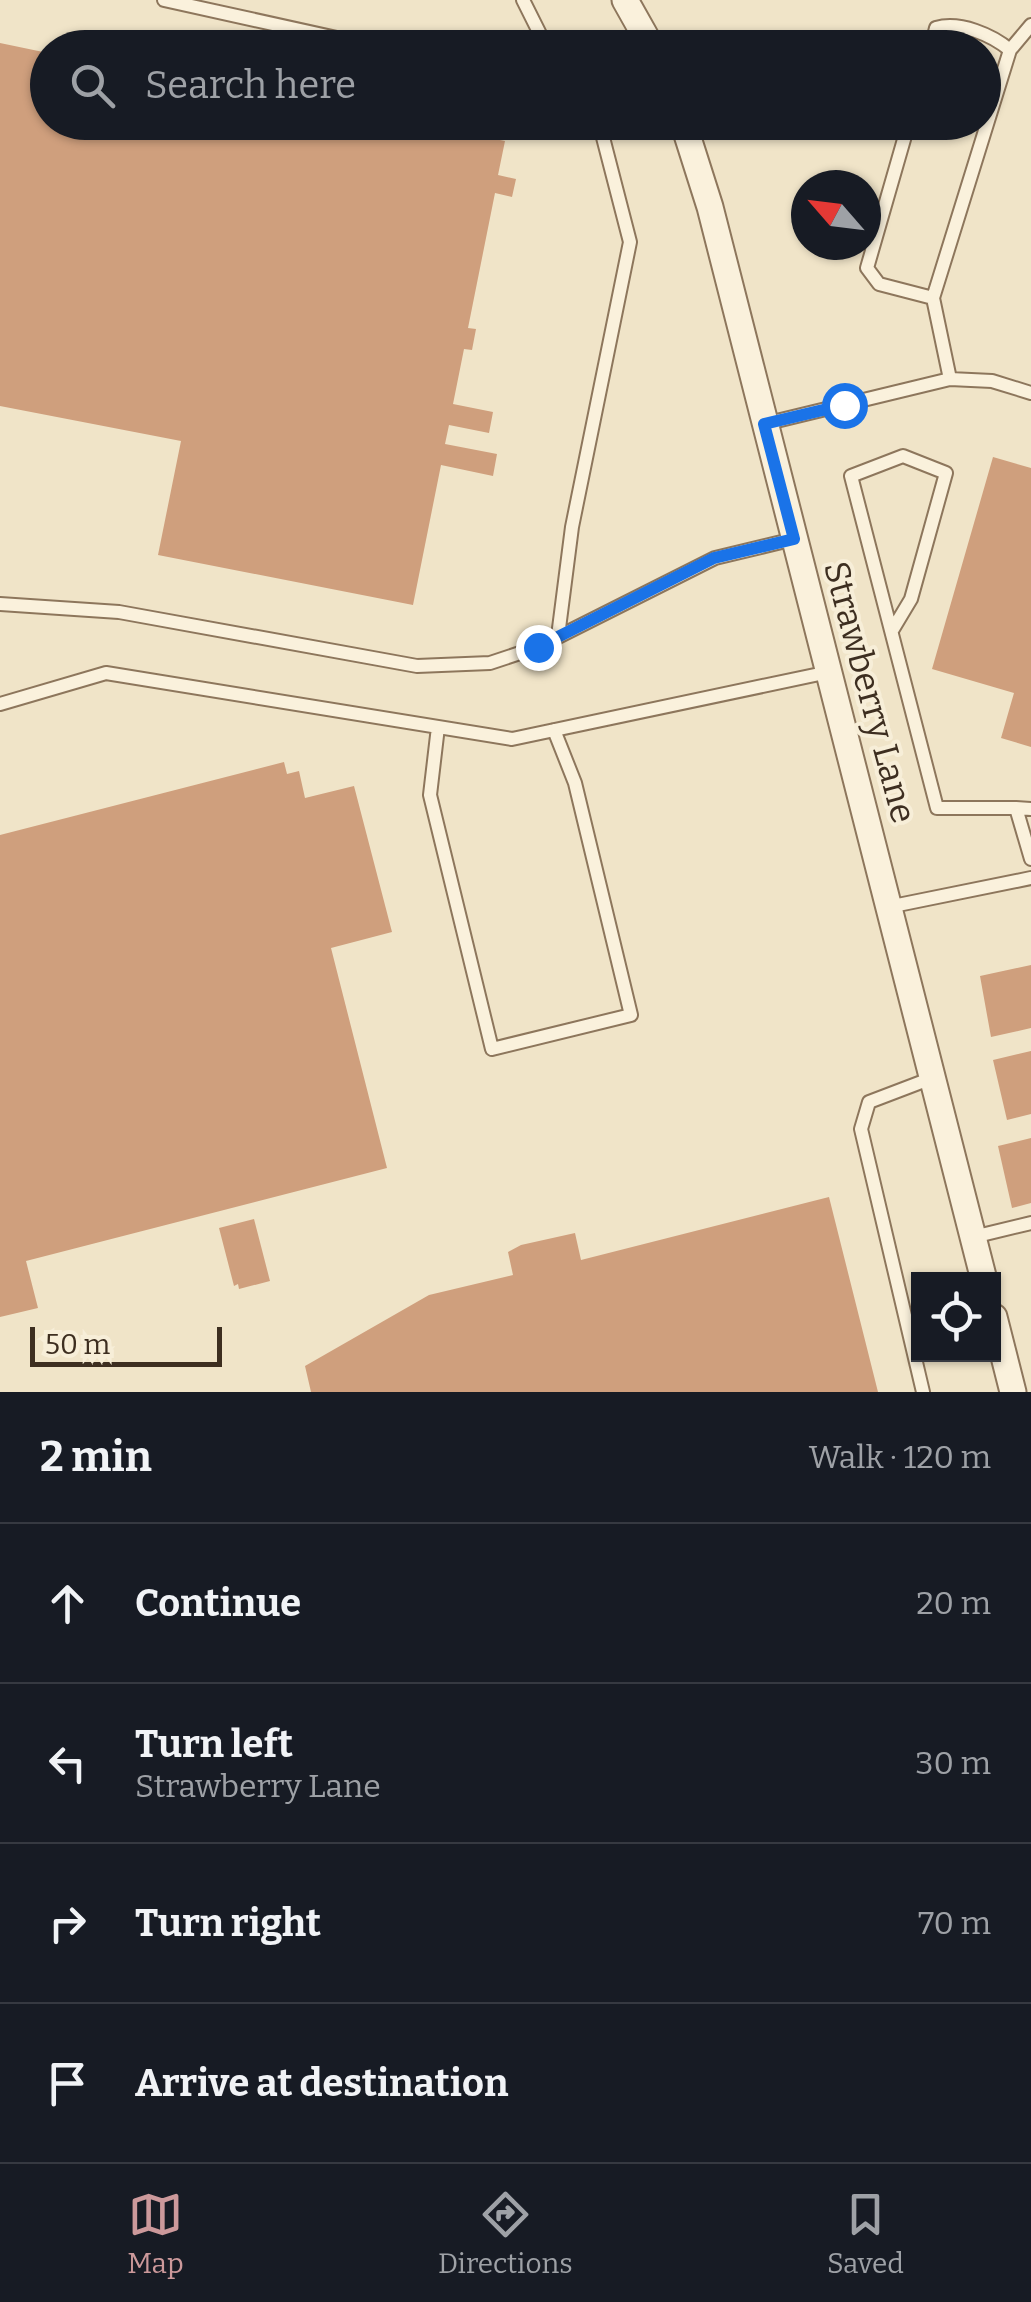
<!DOCTYPE html>
<meta charset="utf-8">
<style>
:root{--surface:#171b24;--page:#242831;--text:#f1f3f6;--muted:#9ea1a6;--line:#363941;--accent:#cc999b}
body{margin:0;font-family:Bitter,serif;background:var(--page);color:var(--text)}
.controls{position:absolute;right:30px;bottom:30px;display:grid;overflow:hidden;border-radius:0px;box-shadow:0 2px 8px #0004}
.controls button{width:90px;height:90px;display:grid;place-items:center;padding:0;border:0;border-bottom:2px solid var(--line);background:var(--surface);color:var(--text);font:50px sans-serif}
.compass{position:absolute;left:791px;top:170px;width:90px;height:90px;border-radius:50%;background:var(--surface);box-shadow:0 2px 8px #0004;rotate:298deg}
.scale{position:absolute;left:30px;bottom:25px;width:192px;box-sizing:border-box;padding-left:10px;border:5px solid #3d2e20;border-top:0;font-size:28px;line-height:35px;white-space:nowrap;color:#3d2e20;-webkit-text-stroke:8px #f7eed8;paint-order:stroke}
.stop{position:absolute;width:30px;height:30px;margin:-22px;border:8px solid #1a73e8;border-radius:50%;background:#fff}
.stop.end{background:#1a73e8;border-color:#fff;box-shadow:0 2px 10px #0008}
.list{margin:0;padding:0;list-style:none}
h2{display:flex;justify-content:space-between;align-items:center;height:130px;margin:0;padding:0 40px;font-size:42px}
h2 small{font-size:32px;font-weight:400;color:var(--muted)}
.list li{display:grid;grid-template-columns:65px 1fr auto;gap:30px;align-items:center;box-sizing:border-box;height:160px;padding:0 40px;border-top:2px solid var(--line)}
.list b{display:block;font-size:38px;white-space:nowrap}
.list p{margin:0;font-size:32px;white-space:nowrap;color:var(--muted)}
.list em{font-size:32px;font-style:normal;color:var(--muted)}
.icon{flex:none;width:55px;height:55px;fill:none;stroke:currentColor;stroke-width:2;stroke-linecap:round;stroke-linejoin:round}
.map{position:relative;flex:none;width:1031px;height:1392px;overflow:hidden}
.search{position:absolute;background:var(--surface);box-shadow:0 2px 8px #0004;left:30px;right:30px;top:30px;height:110px;display:flex;align-items:center;gap:25px;box-sizing:border-box;padding:0 35px;border-radius:55px;color:var(--muted);font-size:38px}
.sheet{height:770px;background:var(--surface)}
nav{display:flex;justify-content:space-around;align-items:center;box-sizing:border-box;height:140px;border-top:2px solid var(--line);background:var(--surface);font-size:28px;color:var(--muted)}
nav a{display:grid;justify-items:center;gap:5px}
nav .on{color:var(--accent)}
.map>svg:first-child{display:block}
.building{fill:#cf9f7d}
.lines{fill:none;stroke-linecap:round;stroke-linejoin:round}
.lane-casing{stroke:#8d765c;stroke-width:16}
.street-casing{stroke:#8d765c;stroke-width:29}
.lane{stroke:#faf1dc;stroke-width:12}
.street{stroke:#faf1dc;stroke-width:25}
.route{stroke:#1a73e8;stroke-width:12}
.labels{text-anchor:middle;dominant-baseline:central;stroke-width:8;stroke-linejoin:round;paint-order:stroke}
.street-label{font-size:35px;fill:#3d2e20;stroke:#f7eed8}
</style>
<div class="map">
<svg width="1031" height="1392" viewBox="0 0 1031 1392">
<rect width="100%" height="100%" fill="#f0e4c8"/>
<path class="building" d="M0 43 48 53V122H409L505 141 498 175 516 179 512 197 495 193 468 328 476 329 472 350 464 349 453 404 493 412 489 433 449 425 445 444 497 454 493 476 441 465 413 605 158 555 181 441 0 406Z
M993 457 1031 468V747L1001 738 1014 693 932 669Z
M284 762 287 774 299 771 305 798 354 786 392 932 331 948 387 1168 26 1261 38 1308 0 1317V835Z
M1031 965V1028L991 1037 980 976Z
M1031 1051V1114L1007 1120 993 1060Z
M1031 1138V1203L1012 1208 998 1146Z
M829 1197 878 1392H311L305 1366 429 1295 513 1275 508 1252 521 1245 575 1233 581 1260Z
M254 1219 270 1281 239 1289 238 1284 234 1286 219 1228Z"/>
<g class="lines">
<defs>
<path id="lane" d="M164 0 382 48
M523 0 547 48
M931 48 936 28C960 21 992 35 1010 50L933 298 950 379
M1010 50 1031 25
M909 122 867 268 879 284 933 298
M764 424 950 379 992 381 1031 393
M0 604 119 612 417 666 490 663 538 647 715 558 794 539
M893 629 911 599 946 473 903 456 851 476 937 808H1016L1031 859
M558 636 572 527 630 242 599 122
M0 704 106 673 512 739 829 672
M438 727 430 795 492 1049 631 1015 575 783 554 730
M1016 808 1031 809
M888 907 1031 878
M973 1237 1031 1223
M923 1392 861 1129 869 1102 932 1078"/>
<path id="street" d="M625 0 652 48
M683 122 710 207 984 1280
M994 1317 1013 1392"/>
</defs>
<use href="#lane" class="lane-casing"/>
<use href="#street" class="street-casing"/>
<use href="#lane" class="lane"/>
<use href="#street" class="street"/>
</g>
<g class="lines">
<path class="route" d="M538 647 714 558 794 539 764 424 844 405"/>
</g>
<g class="labels">
<g class="street-label">
<text transform="translate(870 692) rotate(75)">Strawberry Lane</text>
</g>
</g>
</svg>
<div class="controls">
<button><svg class="icon" aria-label="locate" viewBox="0 0 24 24"><circle cx="12" cy="12" r="6"/><path d="M12 2v4M12 18v4M2 12h4M18 12h4"/></svg></button>
</div>
<svg class="compass" viewBox="-18 -18 36 36"><path d="M0-13l5 13h-10z" fill="#e53935"/><path d="M0 13l5-13h-10z" fill="#9ea1a6"/></svg>
<div class="scale">50 m</div>
<div class="stop" style="left:844px;top:405px"></div>
<div class="stop end" style="left:538px;top:647px"></div>
<div class="search"><svg class="icon" aria-label="search" viewBox="0 0 24 24"><circle cx="10" cy="10" r="6"/><path d="M15 15l6 6"/></svg>Search here</div>
</div>
<section class="sheet">
<h2>2 min<small>Walk · 120 m</small></h2>
<ul class="list">
<li><svg class="icon" aria-label="ahead" viewBox="0 0 24 24"><path d="M12 20V5M6 11l6-6 6 6"/></svg><div><b>Continue</b></div><em>20 m</em></li>
<li><svg class="icon" aria-label="left" viewBox="0 0 24 24"><path d="M17 20v-9H6M10 6l-5 5 5 5"/></svg><div><b>Turn left</b><p>Strawberry Lane</p></div><em>30 m</em></li>
<li><svg class="icon" aria-label="right" viewBox="0 0 24 24"><path d="M7 20v-9h11M14 6l5 5-5 5"/></svg><div><b>Turn right</b></div><em>70 m</em></li>
<li><svg class="icon" aria-label="arrive" viewBox="0 0 24 24"><path d="M6 21V4h12l-3 4 3 4H6"/></svg><div><b>Arrive at destination</b></div></li>
</ul>
</section>
<nav>
<a class="on"><svg class="icon" aria-label="map" viewBox="0 0 24 24"><path d="M3 6l6-2 6 2 6-2v14l-6 2-6-2-6 2zM9 4v14M15 6v14"/></svg>Map</a>
<a><svg class="icon" aria-label="directions" viewBox="0 0 24 24"><path d="M12 3l9 9-9 9-9-9zM9 14v-3h6M13 9l2 2-2 2"/></svg>Directions</a>
<a><svg class="icon" aria-label="saved" viewBox="0 0 24 24"><path d="M7 4h10v16l-5-4-5 4z"/></svg>Saved</a>
</nav>
